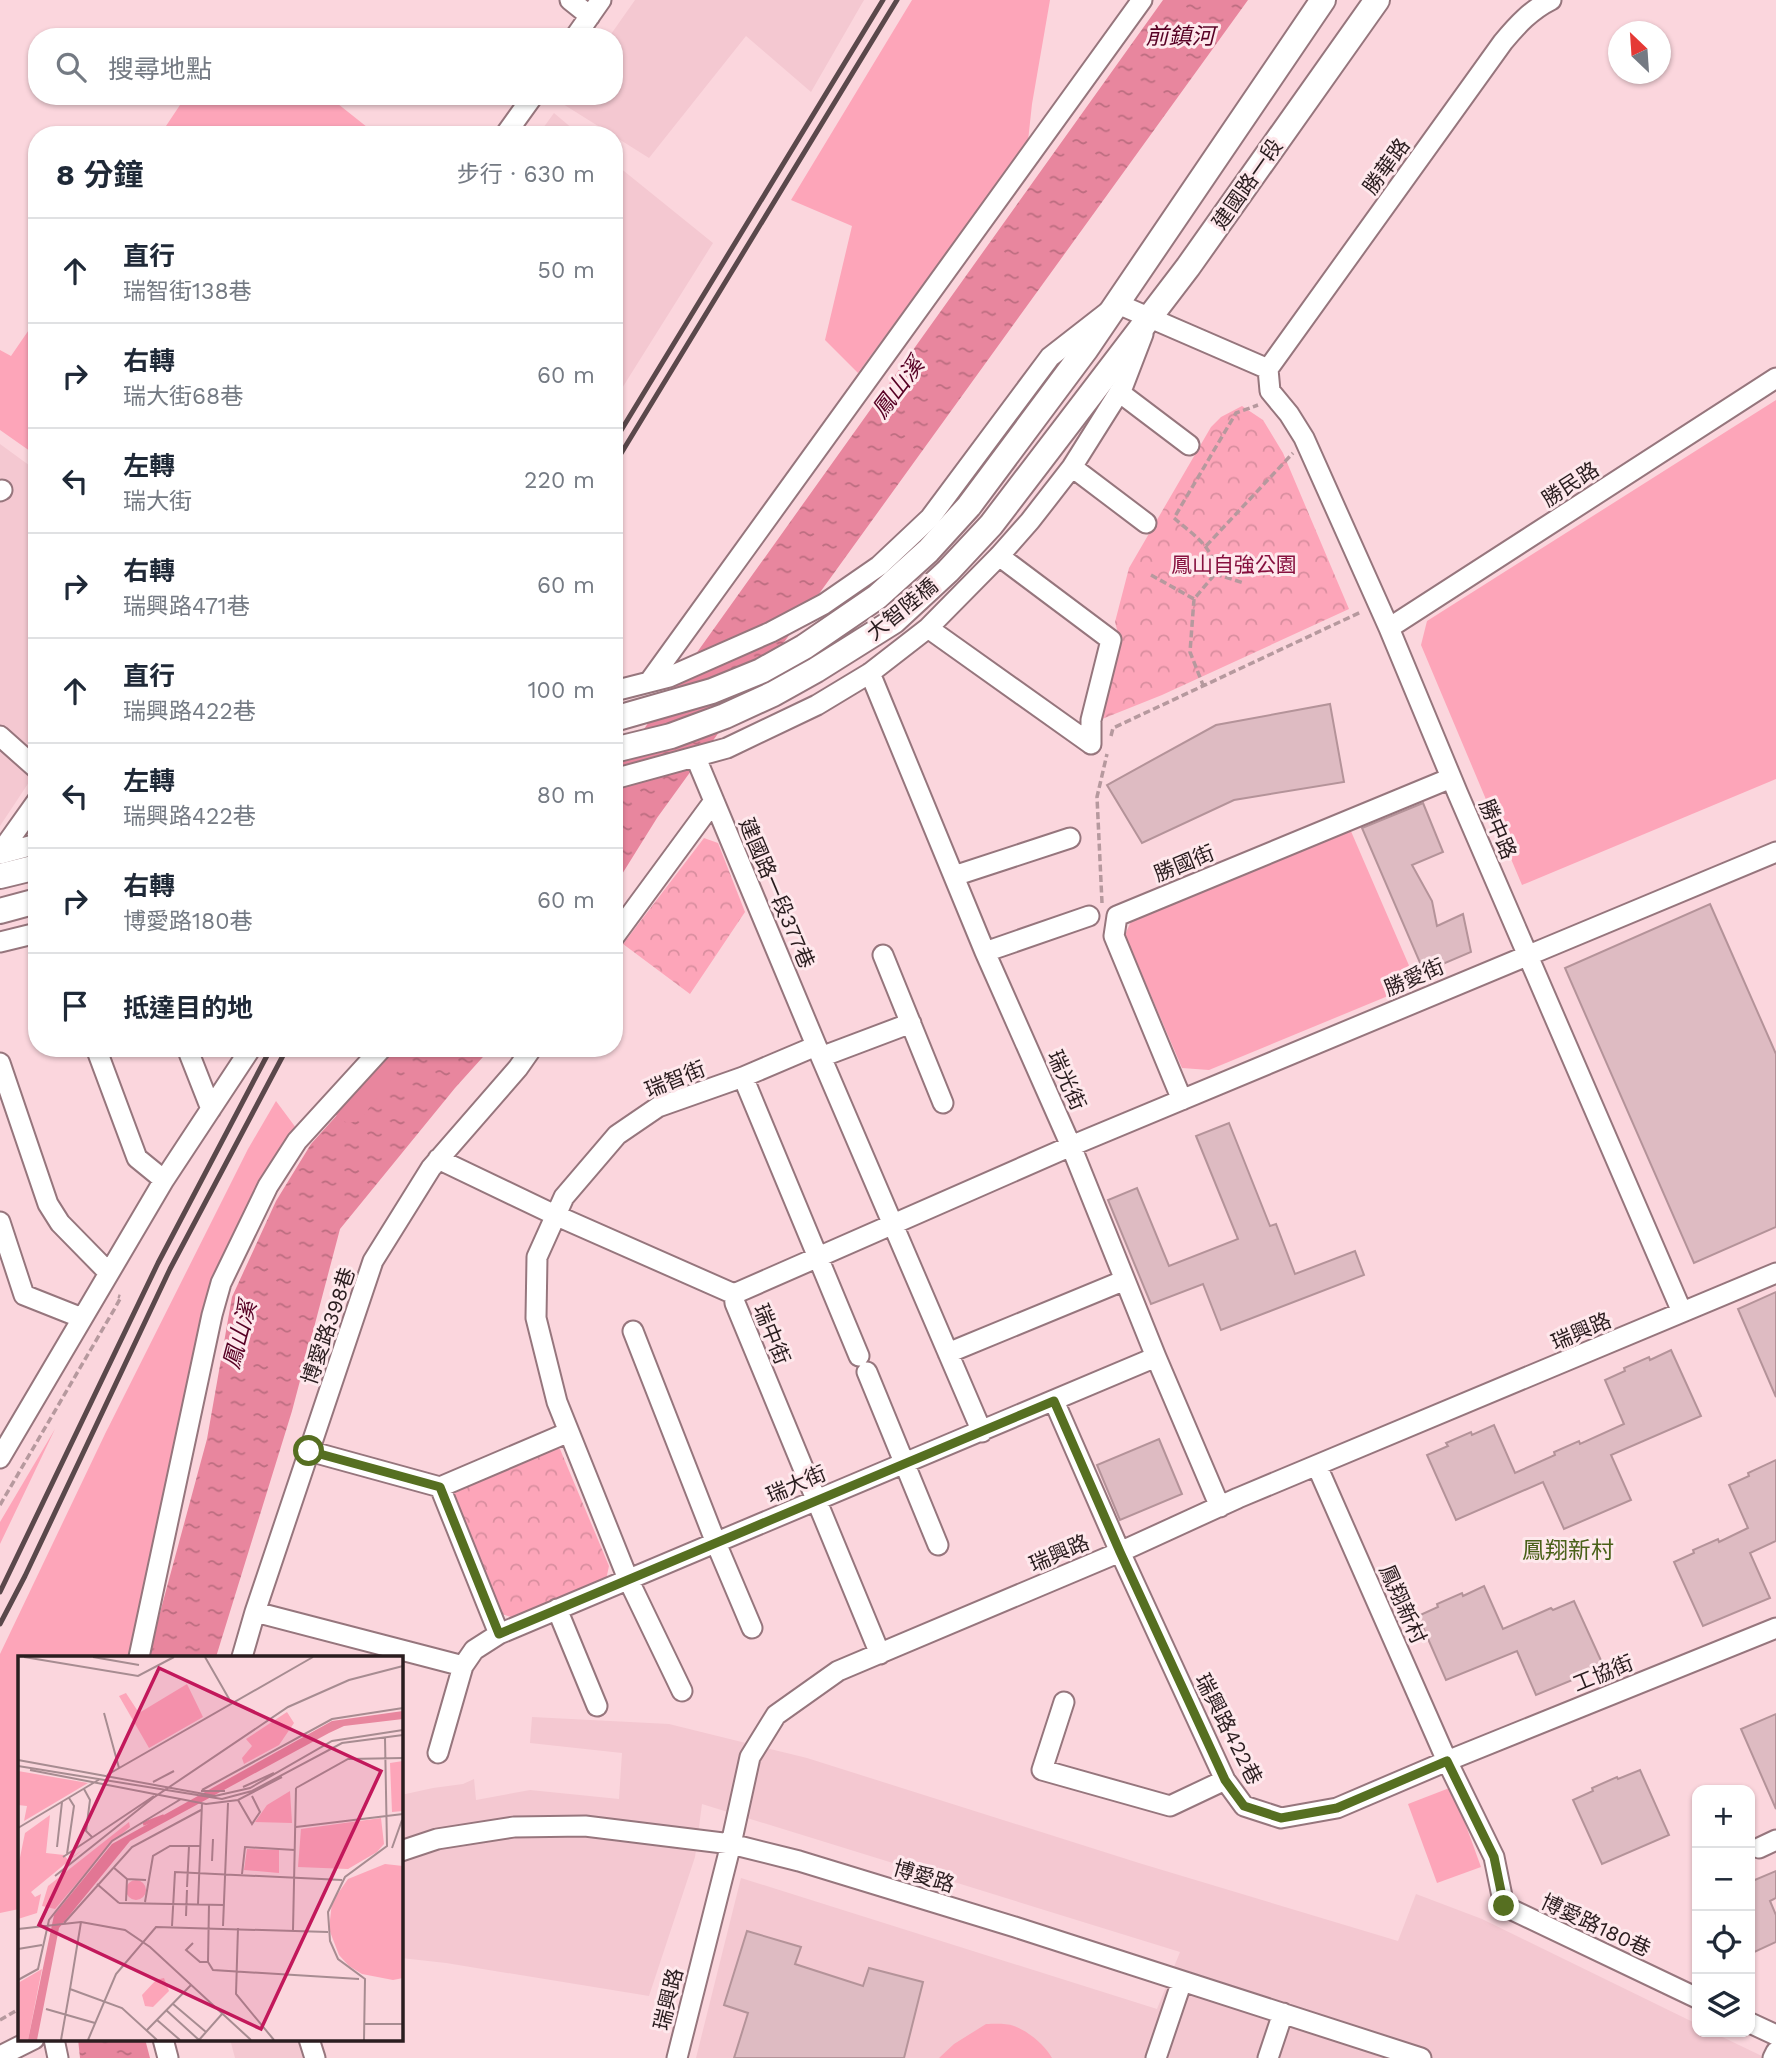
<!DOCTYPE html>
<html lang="zh-TW">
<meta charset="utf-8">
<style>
:root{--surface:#fff;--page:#f2f2f3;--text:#1f2937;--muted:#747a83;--line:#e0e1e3}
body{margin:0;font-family:"Work Sans","Noto Sans TC",sans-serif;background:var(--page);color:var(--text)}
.controls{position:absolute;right:21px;bottom:21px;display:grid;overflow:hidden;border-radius:14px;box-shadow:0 2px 5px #0004}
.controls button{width:63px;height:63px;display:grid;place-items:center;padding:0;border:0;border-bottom:2px solid var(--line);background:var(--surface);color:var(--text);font:35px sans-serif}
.compass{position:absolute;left:1608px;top:21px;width:63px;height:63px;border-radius:50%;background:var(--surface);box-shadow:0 2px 5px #0004;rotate:335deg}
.stop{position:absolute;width:21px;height:21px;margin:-16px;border:5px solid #566f21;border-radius:50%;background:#fff}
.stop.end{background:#566f21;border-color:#fff;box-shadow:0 2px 7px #0008}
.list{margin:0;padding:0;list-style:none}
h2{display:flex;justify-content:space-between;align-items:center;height:91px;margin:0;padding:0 28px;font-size:30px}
h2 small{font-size:23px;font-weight:400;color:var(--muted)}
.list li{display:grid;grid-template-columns:46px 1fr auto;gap:21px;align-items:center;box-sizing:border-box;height:105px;padding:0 28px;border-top:2px solid var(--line)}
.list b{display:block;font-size:26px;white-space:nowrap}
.list p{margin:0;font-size:23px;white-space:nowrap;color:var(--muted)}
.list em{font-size:23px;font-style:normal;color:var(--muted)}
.icon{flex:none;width:38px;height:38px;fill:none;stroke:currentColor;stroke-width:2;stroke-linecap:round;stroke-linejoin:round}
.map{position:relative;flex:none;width:1776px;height:2058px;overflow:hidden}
.search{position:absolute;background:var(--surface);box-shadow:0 2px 5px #0004;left:28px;top:28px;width:595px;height:77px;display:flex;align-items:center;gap:18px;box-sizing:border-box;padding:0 24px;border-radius:28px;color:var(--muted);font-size:26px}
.panel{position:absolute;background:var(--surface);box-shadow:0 2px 5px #0004;left:28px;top:126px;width:595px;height:931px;border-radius:28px}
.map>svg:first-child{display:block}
.built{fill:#f4c8d1}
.grass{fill:#fda5b9}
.park{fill:url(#park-crowns)}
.water{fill:url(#water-ripples)}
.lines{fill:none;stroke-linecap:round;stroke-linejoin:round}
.river{stroke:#e8869e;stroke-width:33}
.building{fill:#debbc2;stroke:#b49399;stroke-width:2}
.minor-casing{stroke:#96767d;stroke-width:23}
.major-casing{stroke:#96767d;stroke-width:28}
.path{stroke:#b6999e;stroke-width:3.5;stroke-dasharray:7 3.5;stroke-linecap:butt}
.minor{stroke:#fff;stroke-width:19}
.major{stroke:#fff;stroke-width:24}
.rail{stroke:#5a484b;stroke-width:5}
.route{stroke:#566f21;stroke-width:9}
.labels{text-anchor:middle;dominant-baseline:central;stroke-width:6;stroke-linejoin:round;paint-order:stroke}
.street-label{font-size:21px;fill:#2a1d1f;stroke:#fee8ec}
.park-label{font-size:21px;fill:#87113f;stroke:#fee8ec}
.water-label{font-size:23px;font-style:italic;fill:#570024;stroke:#fee8ec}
.neighbourhood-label{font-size:23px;fill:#496018;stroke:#fee8ec}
.inset-river{fill:none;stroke:#e8869e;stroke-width:3.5}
.inset-road{fill:none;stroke:#a78c91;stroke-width:2}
.view{fill:#c2185b;fill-opacity:0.15;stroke:#c2185b;stroke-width:3.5}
.inset-edge{fill:none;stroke:#2a1d1f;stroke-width:3.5}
</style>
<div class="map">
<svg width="1776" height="2058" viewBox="0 0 1776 2058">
<defs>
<pattern id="park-crowns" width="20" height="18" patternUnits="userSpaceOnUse" patternTransform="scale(1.75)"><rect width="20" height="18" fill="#fda5b9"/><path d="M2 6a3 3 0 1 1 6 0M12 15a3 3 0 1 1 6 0" fill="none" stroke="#d98e9f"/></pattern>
<pattern id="water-ripples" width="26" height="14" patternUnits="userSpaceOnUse" patternTransform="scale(1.75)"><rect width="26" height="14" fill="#e8869e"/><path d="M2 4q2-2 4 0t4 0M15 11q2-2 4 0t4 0" fill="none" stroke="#bc6d80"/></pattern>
</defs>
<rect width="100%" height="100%" fill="#fbd6dd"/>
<path class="built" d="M635 0H864L811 92 746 36 649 158 563 104 568 96H614V37H609Z
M554 113 580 135H538Z
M614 163 713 243 614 401Z
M0 444 37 471V770L0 826Z
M532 1717 669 1724 807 1758 1139 1863 1398 1941 1416 1894 1482 1919 1697 2024V2032H1712L1766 2058H696L741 1878 1157 2009 1180 1952 702 1804 695 1857 649 1996 446 1963 401 1958V1795L433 1788 463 1784 474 1779 476 1800 530 1790 619 1799 622 1753 530 1743Z
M230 2039H307L306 2058H235Z"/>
<path class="grass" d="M912 0H1050L1032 104 1028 141 858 373 825 340 852 226 791 200Z
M186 96H328L377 135H160Z
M37 318V456L0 430V350L11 356Z
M1776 400V779L1522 885 1421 645 1427 621Z
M1350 829 1417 984 1209 1070 1182 1068 1125 935 1132 919Z
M276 1101 302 1136 217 1316 129 1657H19V1909L0 1913V1654L105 1434 248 1149Z
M55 1429 0 1544V1522Z
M1452 1787 1481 1867 1437 1883 1408 1804Z
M986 2024C994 2024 1006 2023 1014 2026 1028 2031 1045 2045 1052 2058H939L954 2044Z"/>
<path class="park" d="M1242 406 1263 420 1283 453 1349 609 1162 695 1102 719 1120 641 1115 622 1129 568 1211 427 1221 417Z
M704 838 718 843 745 912 690 994 623 944Z
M545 1448 560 1449 609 1566 606 1580 514 1618 499 1613 453 1495 460 1484Z"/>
<path class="water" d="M1163 0H1248L657 818 614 887V773L683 672Z
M404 1048H491L455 1088 340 1229 292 1411 216 1657H148L207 1439 232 1297 276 1201 311 1144 373 1075Z
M78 2039H145L150 2058H80Z"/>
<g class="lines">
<path class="river" d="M350 1106 388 1057 397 1048"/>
</g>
<path class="building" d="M1330 704 1344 782 1234 800 1142 843 1107 785 1216 725Z
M1423 803 1443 852 1412 865 1432 901 1437 926 1463 914 1471 952 1424 972 1362 828Z
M1710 904 1776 1054V1227L1694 1263 1565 968Z
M1229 1123 1270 1226 1276 1224 1295 1274 1355 1251 1364 1275 1221 1330 1203 1284 1151 1304 1108 1200 1137 1188 1169 1266 1238 1239 1196 1136Z
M1776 1292V1397L1738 1309Z
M1671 1350 1701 1416 1611 1455 1631 1500 1564 1529 1543 1482 1456 1520 1427 1455 1448 1446 1446 1443 1471 1432 1472 1435 1494 1425 1515 1473 1555 1455 1554 1452 1579 1441 1580 1444 1624 1424 1605 1380 1625 1371 1624 1368 1649 1357 1650 1360Z
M1159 1439 1182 1494 1120 1520 1097 1465Z
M1776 1460V1541L1750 1553 1770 1598 1703 1626 1674 1562 1694 1553 1693 1550 1718 1539 1719 1542 1748 1528 1729 1485 1749 1476 1748 1473Z
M1484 1586 1503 1629 1551 1608 1553 1610 1574 1601 1604 1667 1536 1695 1517 1651 1446 1680 1418 1616 1438 1607 1437 1604 1462 1593 1463 1596Z
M1776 1714V1809L1741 1729Z
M1640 1770 1669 1835 1602 1864 1573 1800 1593 1791 1592 1788 1617 1777 1618 1779Z
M1776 1871V1898L1770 1901 1776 1915V1942L1750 1954V1882Z
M747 1931 801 1947 795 1964 863 1986 869 1968 923 1982 904 2058H734L748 2013 724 2005Z"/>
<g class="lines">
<defs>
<path id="minor" d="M570 0 590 16
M575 37 601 0
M505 135 533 96
M1268 369 1270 391 1289 414 1304 438 1389 628 1458 794 1682 1312
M1268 369 1503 42C1517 25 1531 10 1551 0
M1119 392 1189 445
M1072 467 1146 523
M0 491 2 490
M999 556 1111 640 1091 720V744
M928 628 1091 744
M1389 628 1776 378
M870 673 985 952 1071 1146 1156 1357 1220 1507
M649 682 1142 0
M614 691 669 677 771 632 824 604 879 566 930 518 1050 357 1118 304 1268 369
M0 736 37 769
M696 758 821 1057 982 1432
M614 779 727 748 817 705 870 673 928 628 999 556 1030 521 1072 467 1123 386 1143 334
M0 853 37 801
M0 854 37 844
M954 876 1070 838
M614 937 714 801
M0 942 37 933
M985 952 1089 916
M883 955 943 1103
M96 1048 137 1158 164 1180
M187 1048 211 1109
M821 1057 911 1023
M0 1063 48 1204 60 1223 109 1273
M743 1077 859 1356
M1182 1100 1114 936 1117 916 1451 778
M438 1159 555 1215 734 1294
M0 1222 24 1295 82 1318
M633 1331 716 1543 752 1628
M948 1353 1125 1280
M867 1372 938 1545
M1054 1401 1120 1552 1225 1780 1244 1806 1281 1818 1337 1808 1447 1761 1776 1628
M309 1451 440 1487 569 1432
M0 1458 164 1180 251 1048
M1317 1466 1447 1761 1494 1857 1504 1906 1697 1998
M440 1487 499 1634
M557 1609 597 1706
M255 1612 463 1666
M880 1654 735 1303 734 1294 1071 1146 1776 852
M139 1657 212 1315 221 1283 268 1186 297 1141 382 1048
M242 1657 255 1612 373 1261 431 1168 518 1068 532 1048
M682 1691 628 1579 557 1402 536 1318 537 1257 564 1197 617 1135 658 1107 743 1077 816 1046
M1064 1702 1042 1770 1170 1806 1225 1780
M438 1753 463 1666 474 1650 499 1634 1156 1357
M1759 1848 1776 1840
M401 1851 437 1839 514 1827 585 1826 731 1844 799 1861 1015 1927 1421 2058
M1750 2023 1776 2035
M54 2039 58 2058
M163 2039 168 2058
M309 2039 315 2058
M0 2056 34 2039
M677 2058 731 1844 750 1757 776 1715 838 1671 1120 1552 1238 1498 1776 1273
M1156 2058 1182 1981
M1268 2058 1283 2013
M1773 2058 1776 2052"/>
<path id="major" d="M614 719 712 691 761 671 804 647 877 597 928 551 969 506 1086 349 1323 0
M614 750 671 736 725 716 773 694 816 670 894 621 948 571 991 525 1188 267 1377 0
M0 876 37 867
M0 911 37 901"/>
</defs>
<use href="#minor" class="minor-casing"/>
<use href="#major" class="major-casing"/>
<path class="path" d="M1206 546 1293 453
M1215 574 1244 583
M1151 575 1194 599 1215 574C1216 548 1192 534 1174 518L1236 413 1258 405
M1194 599 1190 652 1203 685
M1111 736 1113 728 1361 612
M1102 903 1097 797 1107 754
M0 1505 115 1308 121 1297 118 1296
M0 2020 19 2009"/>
<use href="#minor" class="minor"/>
<use href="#major" class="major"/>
<path class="rail" d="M614 442 883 0
M614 465 897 0
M0 1592 158 1263 271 1048
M0 1624 25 1576 170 1269 287 1048"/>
</g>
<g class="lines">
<path class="route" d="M309 1451 440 1487 499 1634 1054 1401 1120 1552 1225 1780 1244 1806 1281 1818 1337 1808 1447 1761 1494 1857 1504 1906"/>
</g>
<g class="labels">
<g class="street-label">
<text transform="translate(1386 166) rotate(-54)">勝華路</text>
<text transform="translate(1247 184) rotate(-55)">建國路一段</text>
<text transform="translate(1570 484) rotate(-33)">勝民路</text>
<text transform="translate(902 609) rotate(-39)">大智陸橋</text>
<text transform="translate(1498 829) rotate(67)">勝中路</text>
<text transform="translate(1184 863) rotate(-22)">勝國街</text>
<text transform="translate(777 893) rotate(67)">建國路一段377巷</text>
<text transform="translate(1414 977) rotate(-23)">勝愛街</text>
<text transform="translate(675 1079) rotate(-22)">瑞智街</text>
<text transform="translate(1067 1080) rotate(66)">瑞光街</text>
<text transform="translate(328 1326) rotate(-71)">博愛路398巷</text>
<text transform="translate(1581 1331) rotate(-23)">瑞興路</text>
<text transform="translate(772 1334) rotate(68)">瑞中街</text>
<text transform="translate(796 1484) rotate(-23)">瑞大街</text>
<text transform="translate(1059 1553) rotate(-23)">瑞興路</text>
<text transform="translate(1403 1604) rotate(66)">鳳翔新村</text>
<text transform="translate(1603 1673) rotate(-22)">工協街</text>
<text transform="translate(1229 1729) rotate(63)">瑞興路422巷</text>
<text transform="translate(924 1876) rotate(17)">博愛路</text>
<text transform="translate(1596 1925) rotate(25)">博愛路180巷</text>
<text transform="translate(668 1999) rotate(-76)">瑞興路</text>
</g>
<g class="park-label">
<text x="1234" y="564">鳳山自強公園</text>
</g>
<g class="water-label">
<text x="1180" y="36">前鎮河</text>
<text transform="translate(898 388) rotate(-53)">鳳山溪</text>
<text transform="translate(240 1335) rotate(-75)">鳳山溪</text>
</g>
<g class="neighbourhood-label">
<text x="1568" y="1550">鳳翔新村</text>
</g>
</g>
<g transform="translate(18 1656)">
<rect width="385" height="385" fill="#fbd6dd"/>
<path d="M169 28 185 61 131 92 101 40 108 37 121 57ZM269 56 276 67 261 89 226 108 224 102 234 90 228 83ZM385 105V155L374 156 372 107ZM32 159 28 197 46 199 50 204 64 194 13 236 17 241 23 238 19 257 0 263V211L7 177ZM363 162 366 188 359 196 330 213 280 211 283 173ZM111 166 112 171 91 189 37 253 24 250 30 230ZM229 193 261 194V217L226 214ZM146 322 151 335 135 351 127 350 124 339 138 324Z" fill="#fda5b9"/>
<path d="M0 115 70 127 6 165 9 150 0 149ZM272 135 274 167 237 166 249 149ZM367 208 385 210V322L375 324 344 318 331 310 321 299 311 273 314 246 330 223ZM108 234a10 10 0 1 1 20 0a10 10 0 1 1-20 0ZM24 313 10 384H0V327Z" fill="#fda5b9"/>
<path d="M385 55V63L326 70 311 77 112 185 41 272 19 384H10L36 259 94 188 314 65Z" fill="#e8869e"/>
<path class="inset-river" d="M125 168 146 160"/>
<path class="inset-road" d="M6 1 120 20 156 1M75 1 121 9M187 1 214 48M86 57 101 112M0 104 197 140 232 132 314 85 385 74M0 110 204 143 234 135 324 87 385 79M12 114 188 148 220 144 264 121M89 119 295 1M135 126 156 115M225 131 256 117M278 132 330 103 385 102M66 133 72 144 68 175 74 181M184 134 314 63 385 52M183 135H207M220 144 234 168 242 156 234 140M278 171 385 158M0 172 82 123M39 191 44 146M374 192 384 164M49 198 56 150 51 142M45 201 136 140M194 205 195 183M95 211 109 223 128 224M224 218 227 191 277 194M37 220 135 142 270 51 331 24 385 10M79 228 101 247M169 231 171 190M108 245 109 223M127 246 135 200 152 190H182M101 247 206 249M180 248 184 147M191 248 190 306 195 314 341 323M168 260 169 234M63 266 52 333 104 352 139 384M46 267 114 191 183 154M154 270 157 216 324 224M205 270 210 147M220 272 218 338 256 384M0 273 63 266 107 274 132 291 233 384M275 274 278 132M175 287 168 294 182 306H190M0 293 24 289M0 324 20 313 31 264 94 185 163 143M155 348 188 376M28 353 77 367M148 354 181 384M139 364 162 384M346 368H385M129 374 173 329M43 384 52 333M70 384 98 318 138 271 310 276M181 384 204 358M346 384 347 323 320 303 312 285 310 256 327 221 369 190 367 82"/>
<path class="view" d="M141 12 363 115 243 373 21 269Z"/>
<rect width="385" height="385" class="inset-edge"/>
</g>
</svg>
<div class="controls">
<button>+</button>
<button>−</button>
<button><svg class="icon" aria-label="locate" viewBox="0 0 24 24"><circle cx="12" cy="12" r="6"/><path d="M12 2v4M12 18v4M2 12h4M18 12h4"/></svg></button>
<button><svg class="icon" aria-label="layers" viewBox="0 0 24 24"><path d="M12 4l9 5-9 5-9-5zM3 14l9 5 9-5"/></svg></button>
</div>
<svg class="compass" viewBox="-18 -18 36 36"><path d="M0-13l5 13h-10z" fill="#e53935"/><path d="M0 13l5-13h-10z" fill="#747a83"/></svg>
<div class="stop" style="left:309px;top:1451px"></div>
<div class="stop end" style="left:1504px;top:1906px"></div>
<div class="search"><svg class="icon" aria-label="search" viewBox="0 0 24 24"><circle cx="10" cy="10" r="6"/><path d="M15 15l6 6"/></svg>搜尋地點</div>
<section class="panel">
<h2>8 分鐘<small>步行 · 630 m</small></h2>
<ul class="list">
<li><svg class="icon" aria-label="ahead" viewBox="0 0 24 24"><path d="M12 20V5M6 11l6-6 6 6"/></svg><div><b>直行</b><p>瑞智街138巷</p></div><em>50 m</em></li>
<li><svg class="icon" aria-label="right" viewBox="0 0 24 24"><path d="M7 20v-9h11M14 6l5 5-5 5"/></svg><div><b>右轉</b><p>瑞大街68巷</p></div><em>60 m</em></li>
<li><svg class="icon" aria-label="left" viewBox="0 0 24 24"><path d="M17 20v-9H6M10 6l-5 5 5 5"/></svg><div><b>左轉</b><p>瑞大街</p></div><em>220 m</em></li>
<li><svg class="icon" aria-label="right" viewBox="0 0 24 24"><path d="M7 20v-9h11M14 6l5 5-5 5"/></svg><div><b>右轉</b><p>瑞興路471巷</p></div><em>60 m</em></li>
<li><svg class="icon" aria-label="ahead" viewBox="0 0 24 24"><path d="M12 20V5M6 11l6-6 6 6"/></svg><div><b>直行</b><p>瑞興路422巷</p></div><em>100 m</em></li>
<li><svg class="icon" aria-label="left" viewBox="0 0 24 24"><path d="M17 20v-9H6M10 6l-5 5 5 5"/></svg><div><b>左轉</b><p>瑞興路422巷</p></div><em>80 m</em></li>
<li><svg class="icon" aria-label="right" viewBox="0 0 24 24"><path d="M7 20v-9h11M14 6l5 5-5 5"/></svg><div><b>右轉</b><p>博愛路180巷</p></div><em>60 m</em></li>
<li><svg class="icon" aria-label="arrive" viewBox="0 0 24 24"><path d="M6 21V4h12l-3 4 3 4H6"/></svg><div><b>抵達目的地</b></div></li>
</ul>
</section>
</div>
